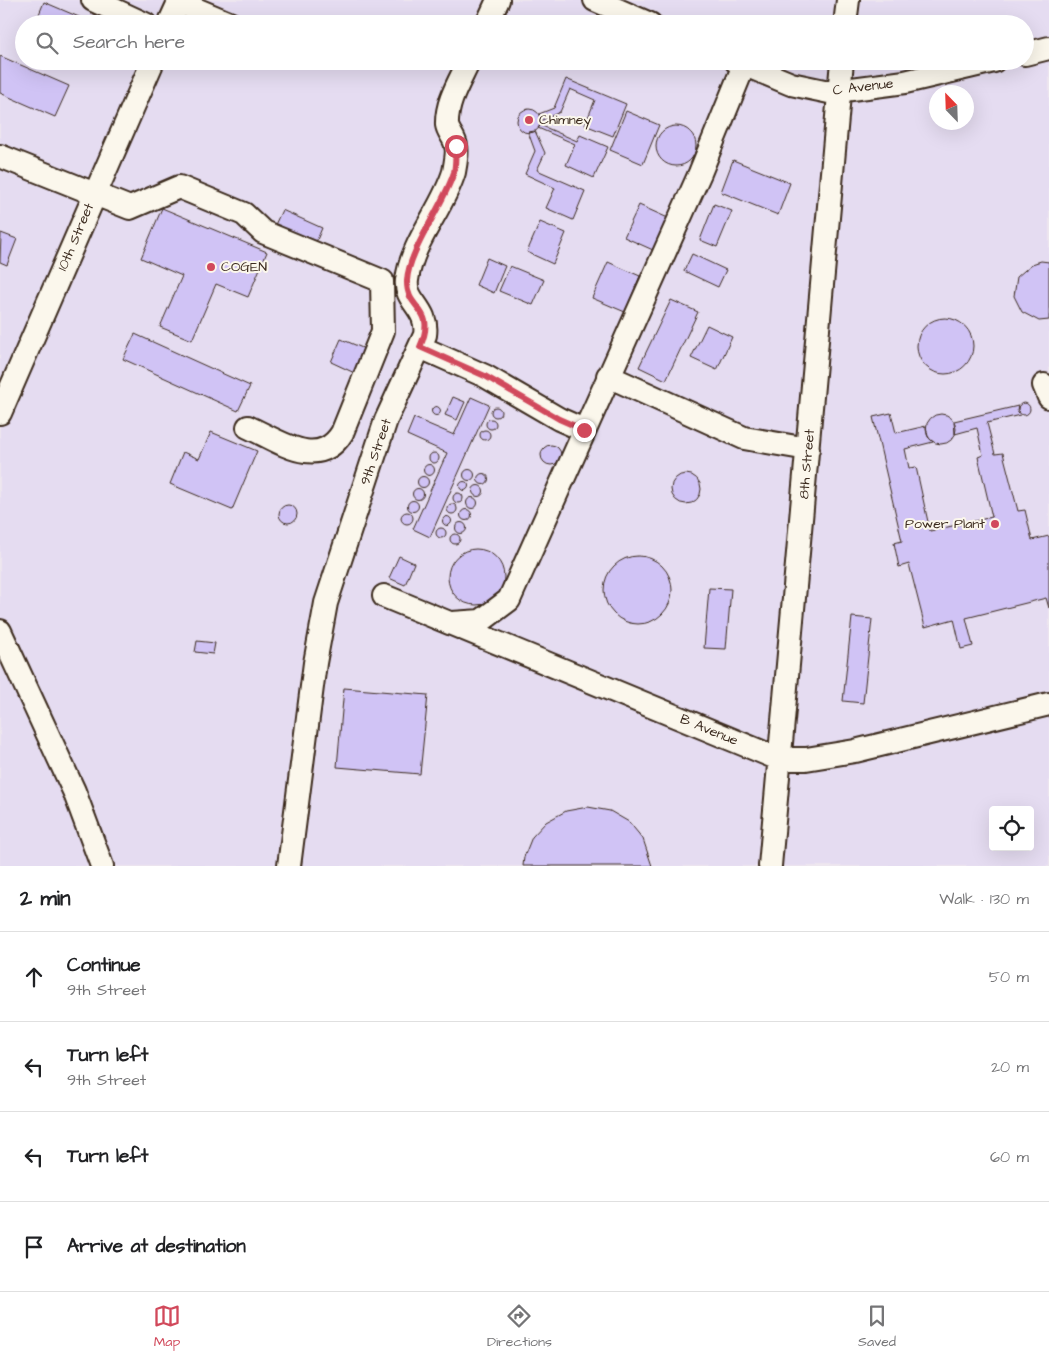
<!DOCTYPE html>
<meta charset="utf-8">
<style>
:root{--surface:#fff;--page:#f2f2f2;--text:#202124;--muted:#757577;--line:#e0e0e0;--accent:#d1495b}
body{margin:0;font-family:"Architects Daughter",sans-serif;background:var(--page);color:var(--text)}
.controls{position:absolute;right:15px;bottom:15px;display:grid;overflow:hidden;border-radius:5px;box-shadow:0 5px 20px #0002}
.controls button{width:45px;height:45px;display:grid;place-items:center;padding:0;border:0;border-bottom:1px solid var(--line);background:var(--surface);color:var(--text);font:25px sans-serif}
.compass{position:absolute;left:929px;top:85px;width:45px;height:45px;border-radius:50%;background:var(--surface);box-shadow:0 5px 20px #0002;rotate:337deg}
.stop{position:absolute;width:15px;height:15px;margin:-11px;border:4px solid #d1495b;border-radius:50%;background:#fff}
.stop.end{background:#d1495b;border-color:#fff;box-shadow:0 1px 5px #0008}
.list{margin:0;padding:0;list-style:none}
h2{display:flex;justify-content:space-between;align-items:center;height:65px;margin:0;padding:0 20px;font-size:21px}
h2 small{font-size:16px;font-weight:400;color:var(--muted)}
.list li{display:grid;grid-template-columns:32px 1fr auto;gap:15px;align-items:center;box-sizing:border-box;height:90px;padding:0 20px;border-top:1px solid var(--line)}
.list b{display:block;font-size:19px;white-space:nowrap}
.list p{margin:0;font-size:16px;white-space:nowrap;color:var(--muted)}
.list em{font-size:16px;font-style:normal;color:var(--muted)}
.icon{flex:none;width:28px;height:28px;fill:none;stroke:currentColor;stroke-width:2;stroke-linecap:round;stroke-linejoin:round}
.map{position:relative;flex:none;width:1049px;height:866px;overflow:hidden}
.search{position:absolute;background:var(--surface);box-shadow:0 5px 20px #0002;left:15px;right:15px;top:15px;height:55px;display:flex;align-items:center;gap:12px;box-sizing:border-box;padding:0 18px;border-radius:28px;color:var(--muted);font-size:19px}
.sheet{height:425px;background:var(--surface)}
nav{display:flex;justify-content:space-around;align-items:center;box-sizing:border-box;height:70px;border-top:1px solid var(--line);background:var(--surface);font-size:14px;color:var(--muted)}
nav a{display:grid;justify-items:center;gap:2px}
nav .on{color:var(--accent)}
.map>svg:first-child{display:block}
.built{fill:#e5dcf1;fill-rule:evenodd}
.building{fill:#d0c3f5;stroke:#3b2a1e}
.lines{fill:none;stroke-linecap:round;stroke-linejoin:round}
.minor-casing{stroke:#3b2a1e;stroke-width:26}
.minor{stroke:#fbf7ec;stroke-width:22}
.route{stroke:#d1495b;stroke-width:6}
.poi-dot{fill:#d1495b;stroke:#fbf7ec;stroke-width:2}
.labels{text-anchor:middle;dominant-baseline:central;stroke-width:4;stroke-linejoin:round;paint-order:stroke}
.street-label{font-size:14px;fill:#3b2a1e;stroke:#fbf7ec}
.poi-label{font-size:14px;fill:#3b2a1e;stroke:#fbf7ec;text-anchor:start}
</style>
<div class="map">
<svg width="1049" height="866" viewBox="0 0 1049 866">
<rect width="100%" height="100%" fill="#eee7ef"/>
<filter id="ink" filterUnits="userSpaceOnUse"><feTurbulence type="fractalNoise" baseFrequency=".02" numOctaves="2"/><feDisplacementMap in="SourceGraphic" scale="10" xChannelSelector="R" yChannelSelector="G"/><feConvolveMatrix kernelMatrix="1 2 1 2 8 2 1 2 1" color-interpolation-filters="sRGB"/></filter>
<g filter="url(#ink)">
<path class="built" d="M0 0H1049V866H0ZM24 24H1025V61H24ZM936 92H966V122H936ZM993 810H1030V847H993Z"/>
<path class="building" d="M44 2 93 23 92 24H35Z
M0 56 69 86 55 117 0 93Z
M566 79 626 104 613 136 585 125 595 100 570 89 560 112 540 121 539 114 554 108Z
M517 121a12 12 0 1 1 24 0a12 12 0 1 1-24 0Z
M626 111 659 125 643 164 610 150Z
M540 125 577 141 580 135 608 147 594 178 566 165 575 144 538 128Z
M656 146a20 20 0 1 1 40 0a20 20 0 1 1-40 0Z
M535 131 545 153 537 170 585 191 573 220 546 208 555 188 525 174 535 151 528 132Z
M733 160 790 183 778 215 721 192Z
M714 204 732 211 717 247 700 240Z
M639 205 668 218 653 250 624 237Z
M162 208 267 252 248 297 216 284 192 340 160 327 182 276 141 258Z
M282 210 322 228 314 247 273 229Z
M540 222 566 233 553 264 527 252Z
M1 233 17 239 7 265 0 262Z
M692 254 726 270 718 287 684 271Z
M487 258 505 266 494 293 476 285Z
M1041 261 1049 262V320L1039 321 1022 312 1014 296 1017 277 1032 264Z
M608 262 640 276 625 312 592 298Z
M510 266 544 280 533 305 499 291Z
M671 300 698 312 666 380 639 367Z
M917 346a28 28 0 1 1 56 0a28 28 0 1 1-56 0Z
M707 325 732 337 717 370 691 358Z
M135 334 250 386 238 411 123 359Z
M341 339 372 352 361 376 331 362Z
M453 397 465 402 457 420 445 415Z
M471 397 489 405 430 537 413 529 447 453 407 435 414 418 454 435Z
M1018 409a6 6 0 1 1 12 0a6 6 0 1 1-12 0Z
M1018 406 1017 410 1020 415 987 423 995 454 1003 453 1018 511 1025 510 1032 540 1049 536V608L1046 598 966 618 973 646 961 649 954 619 925 627 909 564 899 567 894 543 902 541 873 417 891 413 896 433 926 426 928 437 933 442 905 449 909 468 916 467 930 531 992 517 978 457 983 455 977 428 955 434 954 421Z
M431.5 411a4.5 4.5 0 1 1 9 0a4.5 4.5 0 1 1-9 0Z
M491 412a5 5 0 1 1 10 0a5 5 0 1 1-10 0Z
M926 429a15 15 0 1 1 30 0a15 15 0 1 1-30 0Z
M486 424a5 5 0 1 1 10 0a5 5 0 1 1-10 0Z
M480 435a5 5 0 1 1 10 0a5 5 0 1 1-10 0Z
M211 432 257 451 232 510 170 484 183 452 199 459Z
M541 455a10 10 0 1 1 20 0a10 10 0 1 1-20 0Z
M429 458a5 5 0 1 1 10 0a5 5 0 1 1-10 0Z
M423.5 470a5.5 5.5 0 1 1 11 0a5.5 5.5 0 1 1-11 0Z
M463.5 475a5.5 5.5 0 1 1 11 0a5.5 5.5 0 1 1-11 0Z
M477.5 479a5.5 5.5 0 1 1 11 0a5.5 5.5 0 1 1-11 0Z
M671 489a15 15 0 1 1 30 0a15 15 0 1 1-30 0Z
M417.5 482a5.5 5.5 0 1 1 11 0a5.5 5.5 0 1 1-11 0Z
M459.5 486a4.5 4.5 0 1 1 9 0a4.5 4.5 0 1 1-9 0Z
M472.5 491a5.5 5.5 0 1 1 11 0a5.5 5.5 0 1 1-11 0Z
M412.5 494a5.5 5.5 0 1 1 11 0a5.5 5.5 0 1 1-11 0Z
M453 498a5 5 0 1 1 10 0a5 5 0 1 1-10 0Z
M466.5 503a5.5 5.5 0 1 1 11 0a5.5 5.5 0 1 1-11 0Z
M407.5 506a5.5 5.5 0 1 1 11 0a5.5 5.5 0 1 1-11 0Z
M447 509a5 5 0 1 1 10 0a5 5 0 1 1-10 0Z
M279 514a9 9 0 1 1 18 0a9 9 0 1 1-18 0Z
M460.5 515a5.5 5.5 0 1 1 11 0a5.5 5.5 0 1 1-11 0Z
M401 518a6 6 0 1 1 12 0a6 6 0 1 1-12 0Z
M442.5 521a4.5 4.5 0 1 1 9 0a4.5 4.5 0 1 1-9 0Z
M455.5 528a5.5 5.5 0 1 1 11 0a5.5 5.5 0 1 1-11 0Z
M436 533a5 5 0 1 1 10 0a5 5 0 1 1-10 0Z
M450 539a5 5 0 1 1 10 0a5 5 0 1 1-10 0Z
M448 577a28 28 0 1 1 56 0a28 28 0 1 1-56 0Z
M604 590a34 34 0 1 1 68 0a34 34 0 1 1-68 0Z
M399 556 414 563 405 585 389 578Z
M709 588 731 589 726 649 704 648Z
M852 617 872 619 863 703 843 701Z
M197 641 215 643 213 654 195 652Z
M344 688 428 695 420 774 337 767Z
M588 807 610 811 629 822 643 839 652 866H523L524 857 532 837 546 822 566 811Z"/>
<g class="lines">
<defs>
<path id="minor" d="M93 0 145 24
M595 0 650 24
M179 2 231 24
M169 24 180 0
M487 24 498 0
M845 24 848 0
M1025 54 1049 48
M736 61 791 84 829 92 905 82 994 61
M0 156 130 208 179 187 244 214 263 232 382 281 383 331 342 433C318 471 279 441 248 427
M420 347 485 376 559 419 584 430
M608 376 744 438 808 449
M1044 385 1049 397
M0 413 153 61
M384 596 779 759H806L855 751 1049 704
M452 623 481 621 509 600 700 173 744 65
M0 631 74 791 102 866
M289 866 315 663 326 603 386 420 425 335C429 308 404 302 407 280 412 241 443 209 454 172 455 166 458 152 456 146 455 138 448 132 447 125 446 102 460 81 469 61
M770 866 842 61"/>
</defs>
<use href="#minor" class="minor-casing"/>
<use href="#minor" class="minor"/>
</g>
</g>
<g class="lines" filter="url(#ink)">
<path class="route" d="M456 146C455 154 456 164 454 172 445 203 408 251 407 281 406 312 438 306 420 347L485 376 559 419 584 430"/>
</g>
<g class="poi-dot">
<circle cx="529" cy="120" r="5"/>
<circle cx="211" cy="267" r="5"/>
<circle cx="995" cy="524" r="5"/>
</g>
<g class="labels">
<g class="street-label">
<text transform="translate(863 87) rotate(-7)">C Avenue</text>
<text transform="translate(76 237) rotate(-67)">10th Street</text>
<text transform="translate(376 452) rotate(-71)">9th Street</text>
<text transform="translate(807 464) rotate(-85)">8th Street</text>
<text transform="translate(709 730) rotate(22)">B Avenue</text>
</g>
<g class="poi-label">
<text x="539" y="120">Chimney</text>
<text x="221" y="267">COGEN</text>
<text x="985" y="524" text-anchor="end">Power Plant</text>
</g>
</g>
</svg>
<div class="controls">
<button><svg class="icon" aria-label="locate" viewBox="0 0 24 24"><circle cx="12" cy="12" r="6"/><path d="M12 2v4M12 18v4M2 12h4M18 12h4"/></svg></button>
</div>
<svg class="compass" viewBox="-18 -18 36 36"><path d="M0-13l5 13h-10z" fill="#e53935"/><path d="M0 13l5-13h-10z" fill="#757577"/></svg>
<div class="stop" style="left:456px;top:146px"></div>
<div class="stop end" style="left:584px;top:430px"></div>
<div class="search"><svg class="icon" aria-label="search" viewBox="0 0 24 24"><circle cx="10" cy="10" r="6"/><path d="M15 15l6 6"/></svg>Search here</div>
</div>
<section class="sheet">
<h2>2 min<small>Walk · 130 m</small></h2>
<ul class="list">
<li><svg class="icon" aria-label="ahead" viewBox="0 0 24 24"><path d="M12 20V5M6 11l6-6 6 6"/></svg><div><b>Continue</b><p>9th Street</p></div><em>50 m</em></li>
<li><svg class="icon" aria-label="left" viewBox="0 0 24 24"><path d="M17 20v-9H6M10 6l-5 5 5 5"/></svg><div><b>Turn left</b><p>9th Street</p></div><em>20 m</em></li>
<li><svg class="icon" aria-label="left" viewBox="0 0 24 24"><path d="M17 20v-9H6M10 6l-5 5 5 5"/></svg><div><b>Turn left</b></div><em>60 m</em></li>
<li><svg class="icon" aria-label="arrive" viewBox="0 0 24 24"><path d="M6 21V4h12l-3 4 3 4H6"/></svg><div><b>Arrive at destination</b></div></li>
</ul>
</section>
<nav>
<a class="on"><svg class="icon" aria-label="map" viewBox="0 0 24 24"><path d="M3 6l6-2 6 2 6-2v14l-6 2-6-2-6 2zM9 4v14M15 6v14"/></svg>Map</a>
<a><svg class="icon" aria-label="directions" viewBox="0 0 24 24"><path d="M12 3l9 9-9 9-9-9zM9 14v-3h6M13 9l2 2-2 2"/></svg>Directions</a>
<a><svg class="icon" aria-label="saved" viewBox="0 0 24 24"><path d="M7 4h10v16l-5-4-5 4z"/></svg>Saved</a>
</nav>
